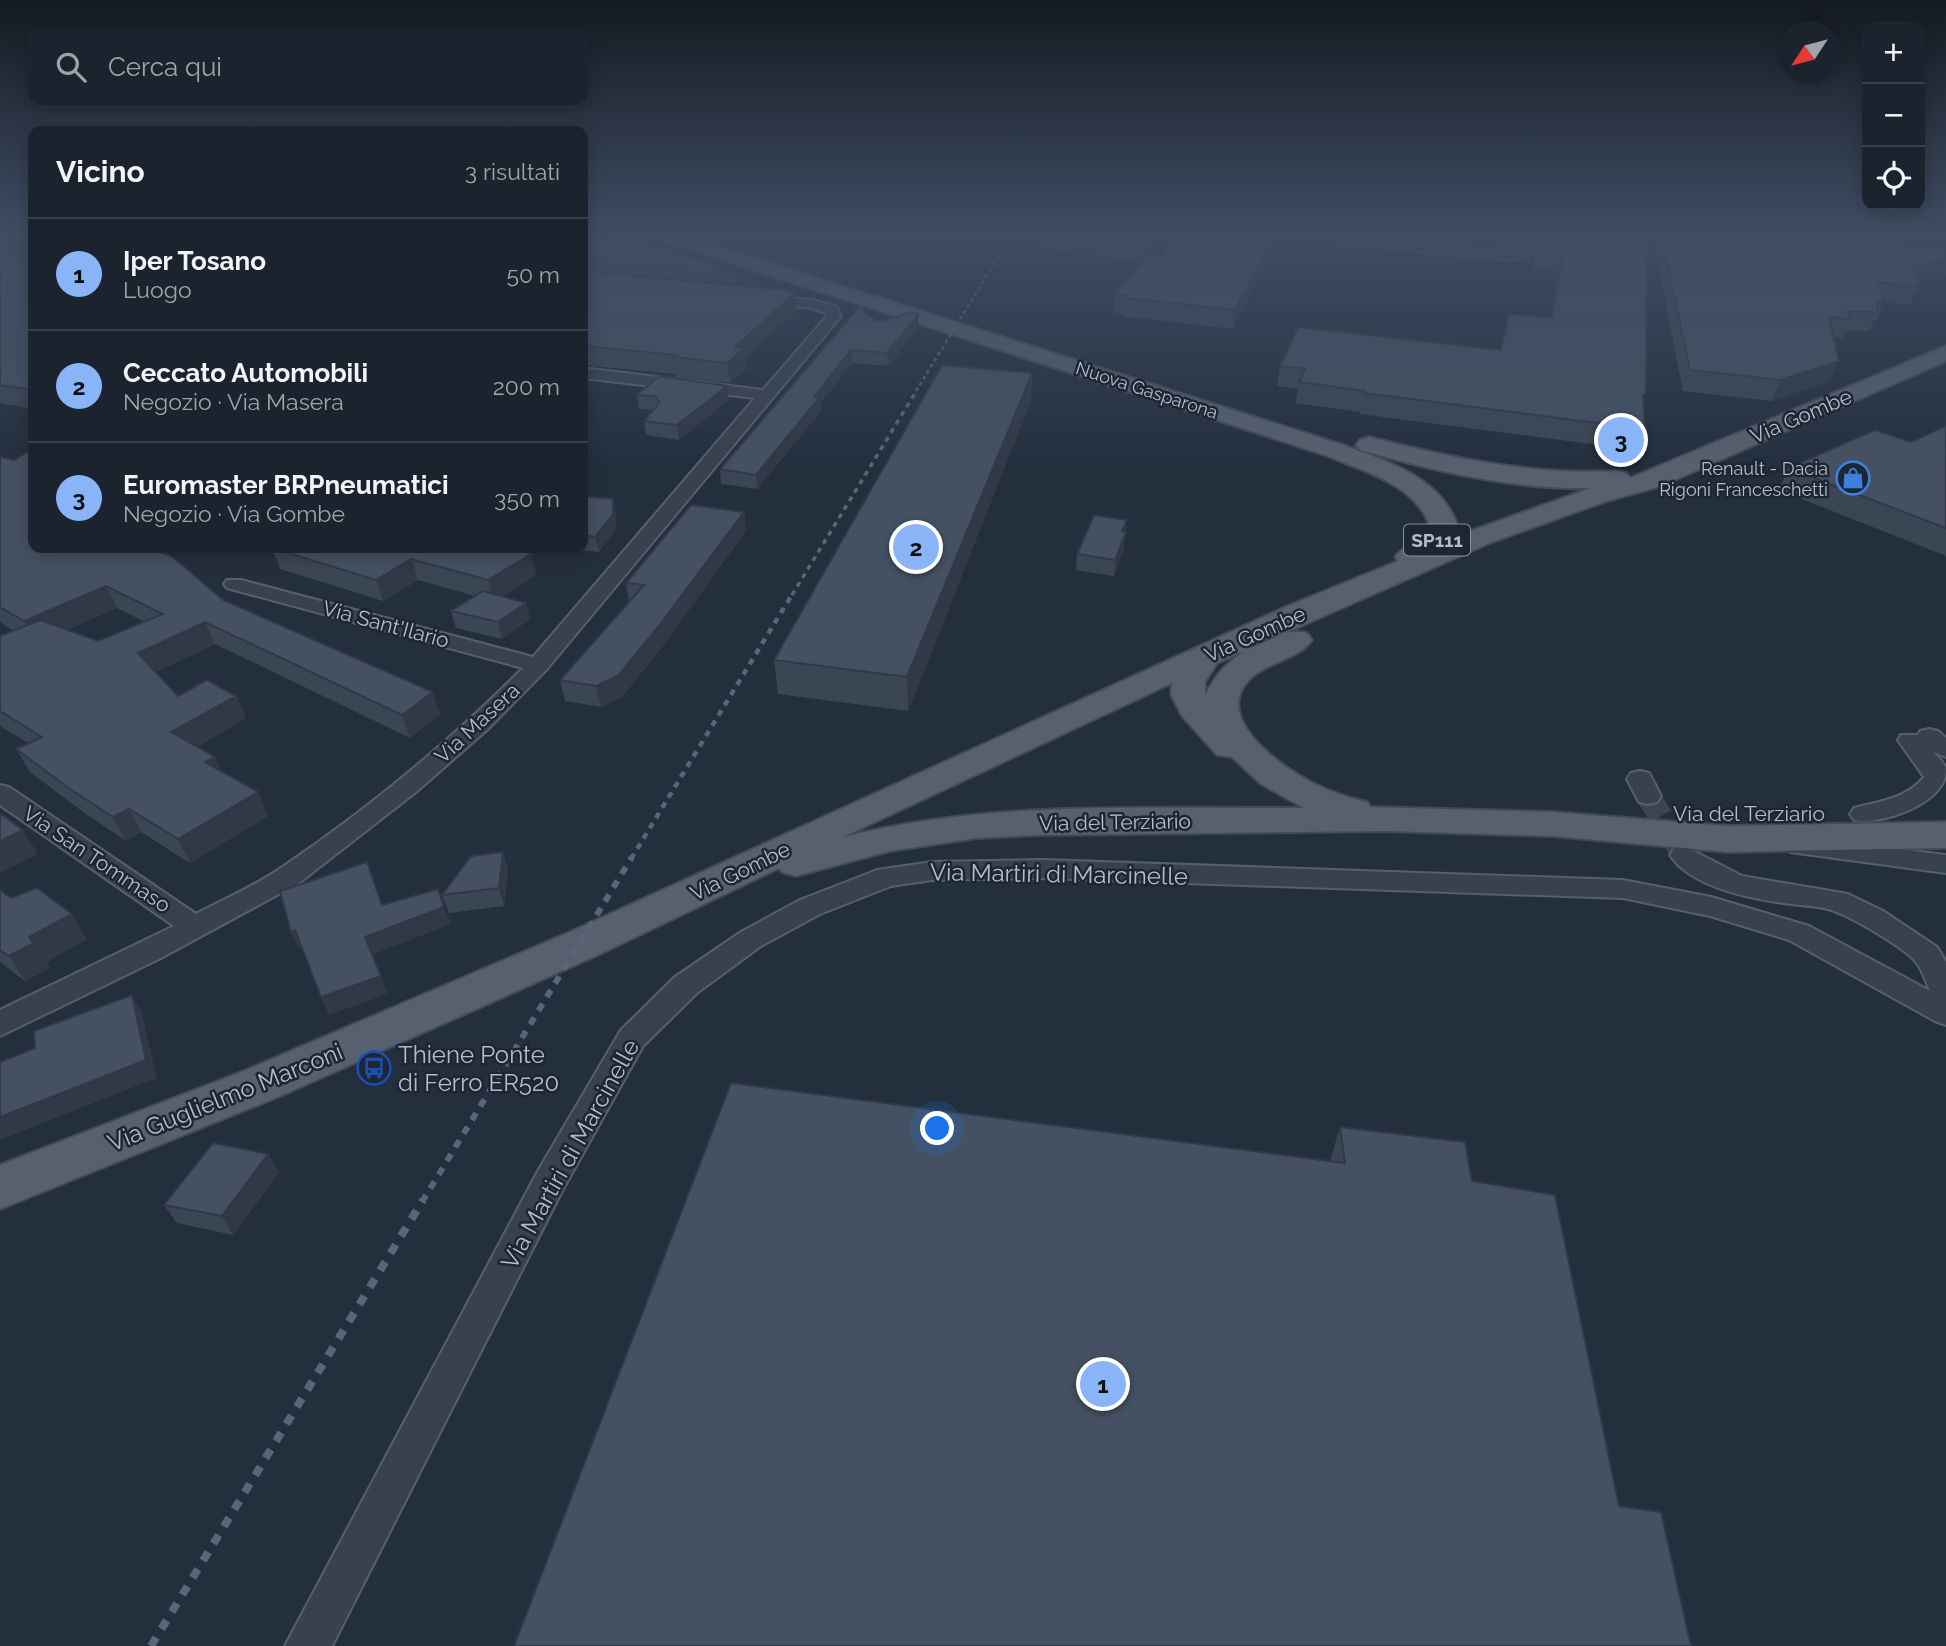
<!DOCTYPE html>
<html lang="it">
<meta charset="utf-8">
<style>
:root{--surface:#1b232e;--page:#242b36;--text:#f1f3f6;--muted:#a0a4aa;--line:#39404a;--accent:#8ab4f8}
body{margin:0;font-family:Raleway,sans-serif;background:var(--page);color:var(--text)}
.controls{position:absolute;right:21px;top:21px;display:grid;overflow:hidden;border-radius:14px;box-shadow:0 4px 18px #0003}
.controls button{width:63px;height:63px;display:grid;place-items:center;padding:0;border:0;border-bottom:2px solid var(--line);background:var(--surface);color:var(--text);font:35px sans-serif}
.compass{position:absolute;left:1778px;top:21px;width:63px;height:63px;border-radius:50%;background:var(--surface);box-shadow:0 4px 18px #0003;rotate:234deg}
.you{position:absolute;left:938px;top:1129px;width:24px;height:24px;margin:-18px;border:5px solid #fff;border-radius:50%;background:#1a73e8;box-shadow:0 0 0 10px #1a73e833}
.badge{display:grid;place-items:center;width:46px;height:46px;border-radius:50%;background:var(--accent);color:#111;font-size:23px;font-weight:700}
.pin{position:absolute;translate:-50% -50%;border:4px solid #fff;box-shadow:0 2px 7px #0006}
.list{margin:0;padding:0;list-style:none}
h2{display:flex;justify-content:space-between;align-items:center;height:91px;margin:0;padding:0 28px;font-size:30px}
h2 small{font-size:23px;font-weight:400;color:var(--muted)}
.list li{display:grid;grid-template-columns:46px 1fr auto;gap:21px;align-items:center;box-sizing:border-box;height:112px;padding:0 28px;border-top:2px solid var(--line)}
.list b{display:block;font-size:26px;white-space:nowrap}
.list p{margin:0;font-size:23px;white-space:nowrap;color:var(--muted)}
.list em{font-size:23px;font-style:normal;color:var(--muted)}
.icon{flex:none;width:38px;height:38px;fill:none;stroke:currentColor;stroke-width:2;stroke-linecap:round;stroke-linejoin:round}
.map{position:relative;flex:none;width:1946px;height:1646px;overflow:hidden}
.search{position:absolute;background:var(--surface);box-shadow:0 4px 18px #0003;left:28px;top:28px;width:560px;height:77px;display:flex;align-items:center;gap:18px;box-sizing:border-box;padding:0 24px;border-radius:14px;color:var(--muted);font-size:26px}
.panel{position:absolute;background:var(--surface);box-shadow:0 4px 18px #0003;left:28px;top:126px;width:560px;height:427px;border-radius:14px}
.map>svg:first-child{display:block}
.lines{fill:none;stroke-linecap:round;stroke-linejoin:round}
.street-tunnel{stroke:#3a4453;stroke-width:24;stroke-dasharray:24 12;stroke-linecap:butt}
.street-casing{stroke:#565f6c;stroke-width:4}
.primary-casing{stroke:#414a57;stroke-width:4}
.street{fill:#38414e;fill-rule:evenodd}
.primary{fill:#56606e;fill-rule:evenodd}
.rail-far4{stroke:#5a6575;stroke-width:2.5;stroke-dasharray:3.5 3.5;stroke-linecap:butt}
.rail-far3{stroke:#5a6575;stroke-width:3.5;stroke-dasharray:5 5;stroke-linecap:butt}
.rail-far2{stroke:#5a6575;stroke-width:4.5;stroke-dasharray:6 6;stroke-linecap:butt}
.rail-far1{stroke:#5a6575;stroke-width:6;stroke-dasharray:8 8;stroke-linecap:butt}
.rail{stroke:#5a6575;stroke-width:8;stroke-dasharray:10 10;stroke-linecap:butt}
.wall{fill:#3b4654;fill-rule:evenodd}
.shaded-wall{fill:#303945}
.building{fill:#455162;stroke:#303945;stroke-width:2}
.labels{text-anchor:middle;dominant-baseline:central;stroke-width:5;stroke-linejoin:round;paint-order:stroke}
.far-street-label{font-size:18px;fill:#b4bcc9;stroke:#1d2633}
.far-poi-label{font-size:18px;fill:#b4bcc9;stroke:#1d2633;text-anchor:end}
.shield{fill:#1d2633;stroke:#878f9c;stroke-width:2}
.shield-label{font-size:19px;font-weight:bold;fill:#b4bcc9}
.street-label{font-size:21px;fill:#b4bcc9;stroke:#1d2633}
.near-street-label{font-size:24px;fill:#b4bcc9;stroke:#1d2633}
.near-poi-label{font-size:24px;fill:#b4bcc9;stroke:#1d2633;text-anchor:start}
</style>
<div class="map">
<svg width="1946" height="1646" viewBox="0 0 1946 1646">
<rect width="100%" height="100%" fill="#242f3e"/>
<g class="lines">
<path class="street-tunnel" d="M1648 796 1681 850"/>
<defs>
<path id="street" d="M1284 234H1325L1511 252 1518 251 1520 234H1532L1529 257 1511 260 1290 238Z
M33 239V247L0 261V252Z
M762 296 813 300 837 307 841 316 546 670 488 729 416 792 299 883 161 958 0 1036V1010L174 926 0 805V785L9 787 196 914C224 899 255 886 281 868 367 810 449 742 523 668L227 588 224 584 227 580H241L533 657 755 398 583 378V368L763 390 827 316 826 313 812 308 757 303 755 300Z
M1929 729 1938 731 1946 738V757L1933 752C1938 757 1945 763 1946 770 1946 804 1879 826 1854 820L1850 814 1854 808C1880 801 1906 799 1924 777L1898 740 1901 735H1918L1920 731Z
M1640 771 1649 773 1661 796 1657 802 1648 804 1639 802 1627 779 1631 773Z
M1799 837 1946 855V873L1790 852 1786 846 1790 840Z
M1684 846 1742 876 1848 894 1883 911 1937 947 1946 962V1025L1935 1021 1789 940 1710 916 1623 898 1044 878 932 880 891 886 820 914 761 946 697 993 643 1046 562 1191 332 1646H285L538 1171 621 1030 675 977 741 932 800 900 877 870 932 862 1044 860 1623 880 1711 897 1809 926 1930 991C1926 982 1922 969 1916 962 1905 948 1852 917 1834 911 1822 906 1805 906 1792 904 1756 900 1691 888 1670 855L1674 849Z"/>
<path id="primary" d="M651 234H678L1343 445C1389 462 1444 478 1459 530L1454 537 1591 488C1513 490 1435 471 1360 450L1356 445 1360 440 1369 437C1451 458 1532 475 1617 471L1626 473 1630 478 1946 346V361L1661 486 1607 501 1492 542 1217 663 1205 682V694C1207 692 1214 679 1219 673 1237 652 1280 626 1307 633L1312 640C1297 662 1258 662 1243 688 1220 726 1289 772 1317 785 1333 793 1350 798 1367 802L1370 807 1552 812 1728 826 1946 822V848L1728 852 1552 836 1387 831 1039 835 977 838 890 851 796 876 782 872 779 868 600 954 278 1097 0 1209V1165L244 1071 570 932 1288 606 1398 561 1395 557C1404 544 1421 542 1431 530 1419 485 1363 471 1325 455L654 238ZM1172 683 1171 694 1182 716 1217 755 1232 757 1261 784 1304 808C1151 809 993 799 843 837Z"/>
</defs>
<use href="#street" class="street-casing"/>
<use href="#primary" class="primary-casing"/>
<use href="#street" class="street"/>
<use href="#primary" class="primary"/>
<path class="rail-far4" d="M916 391 1012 234"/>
<path class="rail-far3" d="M792 595 917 390"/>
<path class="rail-far2" d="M631 859 793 593"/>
<path class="rail-far1" d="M422 1202 632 857"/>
<path class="rail" d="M151 1646 423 1200"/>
</g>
<path class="wall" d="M0 234H33V409L0 403V255L7 256 4 248 0 250Z
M583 234 735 272 737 286 796 312 746 358 747 368 730 383 676 377V374L584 365 587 381 583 384Z
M1040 234H1171L1153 256 1162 257 1178 234H1282L1233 329 1123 316V314L1114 313 1115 294 1143 261 1039 249Z
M1362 234H1519L1516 248 1482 245 1483 240 1422 234 1421 240Z
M1534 234H1867L1865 236 1856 235 1855 239 1946 249V275L1917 281 1918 287 1910 305 1883 302 1876 320H1874L1869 331H1845L1842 338 1834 337 1830 381 1771 401 1683 391 1654 243 1647 244 1644 401 1645 429 1638 450 1360 414V412L1295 403 1298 389 1277 386 1280 366 1501 350 1509 314 1550 318 1558 271 1533 269Z
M875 320 919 327 888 366 852 363 821 403V411L757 489 721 484 720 469Z
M1032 373 1031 401 908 711 778 694 774 660Z
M637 395 729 400 679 440 646 435 644 421 653 410 639 409Z
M1946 426V556L1779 490 1788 468 1911 442Z
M0 457 33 548 223 600 440 714 410 738 215 644 156 672 178 696H236L246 718 197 747 222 772 258 792 268 816 190 863 141 832 126 841 83 812 30 772 16 749 28 743 0 726V636L14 631 0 622ZM117 608 145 622 98 641 66 630Z
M583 496 613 499 616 515V529L599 552 565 548H583Z
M744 512 746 531 662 647 622 697 601 707 565 701 560 680 629 602 626 583Z
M1127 520 1124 548 1114 576 1076 570 1077 554Z
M272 548 531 554 536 575 503 596 526 603 530 619 502 639 456 628 451 611 475 596 418 580 383 601 280 569Z
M503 852 508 870 504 906 449 913 442 895Z
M0 890 11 898 87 939 46 962 50 968 25 981 0 962Z
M1340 1127 1472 1181 1619 1506 1330 1161Z
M268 1154 279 1172 233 1235 177 1223 164 1205Z"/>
<path class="shaded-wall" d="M0 234H33L1 243 4 248 0 250Z
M1159 234H1171L1149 262 1150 245Z
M1276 234H1282L1233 329 1235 310Z
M1645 234H1657L1654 243 1642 244Z
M1854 234H1857L1851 247 1849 238Z
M1946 259V275L1906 283 1914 265Z
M795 293 796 312 746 358 747 368 730 383 727 363 735 347Z
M919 314V327L888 366 887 353Z
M851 350 852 363 821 403V411L757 489 756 475 814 397Z
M583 361 587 381 583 384Z
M1839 361 1830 381 1771 401 1780 380Z
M1032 373 1031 401 908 711 907 677Z
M727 386 729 400 679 440 677 425Z
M613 499 616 515V529L599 552 595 537Z
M744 512 746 531 662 647 622 697 601 707 596 686Z
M1127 520 1124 548 1114 576 1115 560 1122 531Z
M531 554 536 575 494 602 488 580Z
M411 559 418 580 383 601 376 580Z
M106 586 117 608 36 643 24 621Z
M526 603 530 619 502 639 498 622Z
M205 622 215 644 149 676 138 653Z
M433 692 440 714 410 738 402 715Z
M236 696 246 718 182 755 171 732Z
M215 757 225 780 205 762Z
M258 792 268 816 190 863 178 839Z
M129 809 141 832 126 841 113 817Z
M23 830 38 854 0 873V841Z
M503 852 508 870 504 906 499 888Z
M444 907 451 924 372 955 365 937Z
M72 914 87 939 46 962 50 968 25 981 9 956 29 937Z
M295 930 303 948 299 949 291 932Z
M381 976 388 994 329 1015 321 997Z
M132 995 142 1013 157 1078 0 1140V1117Z
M268 1154 279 1172 233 1235 222 1216Z"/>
<path class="building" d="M24 234H33V390L0 385V255L27 259V248L1 243Z
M583 234H619L735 272 583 258Z
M1053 234H1159L1150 245Z
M1178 234H1276L1235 310 1124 298 1126 295 1115 294 1147 256 1162 257Z
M1538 234H1647L1646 394 1643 395 1645 429 1364 393 1365 391 1299 382 1305 369 1280 366 1298 327 1501 350 1509 314 1552 318 1563 253 1537 251Z
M1661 234H1854L1849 238 1946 249V259L1914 265 1918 287 1877 282 1884 301H1877V312H1848L1850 319 1829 317 1839 361 1780 380 1690 370Z
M583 271 786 290 795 293 735 347 745 348 727 363 674 357 677 355 583 346Z
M859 307 875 320 882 321 911 312 919 314 887 353 851 350 814 397H820L756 475 720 469Z
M942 365 1032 373 907 677 774 660Z
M659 376 727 386 677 425 644 421 660 402 655 396 637 395Z
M1946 426V528L1788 468 1875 430 1911 442Z
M33 449V548H151L173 557 223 600 433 692 402 715 205 622 138 653 178 696 207 680 236 696 171 732 215 757 205 762 258 792 178 839 129 809 113 817 70 789 16 749 42 737 0 711V636L40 620 98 641 163 614 106 586 24 621 0 607V457L14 460Z
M583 496 613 499V514L595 537 583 535Z
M691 505 744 512 658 627 618 676 596 686 560 680 644 585 626 583Z
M1094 515 1127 520 1122 531 1126 532 1115 560 1077 554Z
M272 548H514L531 554 488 580 411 559 376 580Z
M483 591 526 603 498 622 451 611Z
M0 813 23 830 0 841Z
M503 852 499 888 442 895 471 856Z
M367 862 382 905 438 889 444 907 365 937 381 976 321 997 295 930 291 932 280 891Z
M37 888 72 914 29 937 34 943 9 956 0 950V890L11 898Z
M132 995 146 1060 0 1117V1062L35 1048 34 1031Z
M731 1083 1345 1163 1340 1127 1465 1142 1472 1181 1555 1195 1619 1506 1661 1512 1691 1646H514Z
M213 1143 268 1154 222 1216 164 1205Z"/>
<linearGradient id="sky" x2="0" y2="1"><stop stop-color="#141a22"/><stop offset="0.5" stop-color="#3f4d63"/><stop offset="1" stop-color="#3f4d63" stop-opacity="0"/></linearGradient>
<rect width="1946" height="464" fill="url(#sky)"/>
<defs>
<symbol id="shop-ring" viewBox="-11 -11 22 22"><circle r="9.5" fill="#1d2633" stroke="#3f7fe0" stroke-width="1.5"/><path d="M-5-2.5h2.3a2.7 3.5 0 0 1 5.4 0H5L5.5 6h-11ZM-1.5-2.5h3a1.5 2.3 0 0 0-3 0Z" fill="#3f7fe0"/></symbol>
<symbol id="bus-ring" viewBox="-11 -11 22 22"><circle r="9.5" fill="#1d2633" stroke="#1a4fb4" stroke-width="1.5"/><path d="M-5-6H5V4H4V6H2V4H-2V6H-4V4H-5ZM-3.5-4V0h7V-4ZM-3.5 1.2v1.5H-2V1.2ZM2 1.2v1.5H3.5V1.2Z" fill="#1a4fb4"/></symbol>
</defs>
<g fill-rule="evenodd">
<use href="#shop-ring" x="1834" y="459" width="38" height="38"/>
<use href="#bus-ring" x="355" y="1049" width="38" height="38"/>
</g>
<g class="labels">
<g class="far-street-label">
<text transform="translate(1147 390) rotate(18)">Nuova Gasparona</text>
</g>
<g class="far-poi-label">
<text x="1828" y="468">Renault - Dacia<tspan x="1828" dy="21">Rigoni Franceschetti</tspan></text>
</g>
<rect class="shield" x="1404" y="524.5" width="66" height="31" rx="5"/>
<g class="shield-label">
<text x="1437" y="540">SP111</text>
</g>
<g class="street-label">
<text transform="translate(1801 416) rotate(-23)">Via Gombe</text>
<text transform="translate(386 624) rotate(15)">Via Sant'Ilario</text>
<text transform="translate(1255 634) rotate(-24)">Via Gombe</text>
<text transform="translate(477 723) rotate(-43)">Via Masera</text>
<text x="1749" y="813">Via del Terziario</text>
<text transform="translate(1115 822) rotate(-1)">Via del Terziario</text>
<text transform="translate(97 859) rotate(34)">Via San Tommaso</text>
<text transform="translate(740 871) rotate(-26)">Via Gombe</text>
</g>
<g class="near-street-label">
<text transform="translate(1059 874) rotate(1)">Via Martiri di Marcinelle</text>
<text transform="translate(225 1097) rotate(-22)">Via Guglielmo Marconi</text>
<text transform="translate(570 1154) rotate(-61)">Via Martiri di Marcinelle</text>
</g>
<g class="near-poi-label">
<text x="398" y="1054">Thiene Ponte<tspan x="398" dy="28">di Ferro ER520</tspan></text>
</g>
</g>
</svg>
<div class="controls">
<button>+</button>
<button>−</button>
<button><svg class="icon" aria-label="locate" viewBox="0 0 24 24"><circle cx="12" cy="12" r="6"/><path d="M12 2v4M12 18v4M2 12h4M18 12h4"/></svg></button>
</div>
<svg class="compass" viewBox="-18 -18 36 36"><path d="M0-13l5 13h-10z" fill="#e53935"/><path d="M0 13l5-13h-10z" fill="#a0a4aa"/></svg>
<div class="you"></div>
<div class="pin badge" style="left:1103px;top:1384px">1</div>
<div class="pin badge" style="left:916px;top:547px">2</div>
<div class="pin badge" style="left:1621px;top:440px">3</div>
<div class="search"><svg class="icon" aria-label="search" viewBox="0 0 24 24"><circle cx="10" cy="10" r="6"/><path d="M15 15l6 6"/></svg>Cerca qui</div>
<section class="panel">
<h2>Vicino<small>3 risultati</small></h2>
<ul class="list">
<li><span class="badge">1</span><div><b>Iper Tosano</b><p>Luogo</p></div><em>50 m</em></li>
<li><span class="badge">2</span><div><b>Ceccato Automobili</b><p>Negozio · Via Masera</p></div><em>200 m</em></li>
<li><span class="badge">3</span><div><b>Euromaster BRPneumatici</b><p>Negozio · Via Gombe</p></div><em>350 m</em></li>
</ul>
</section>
</div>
